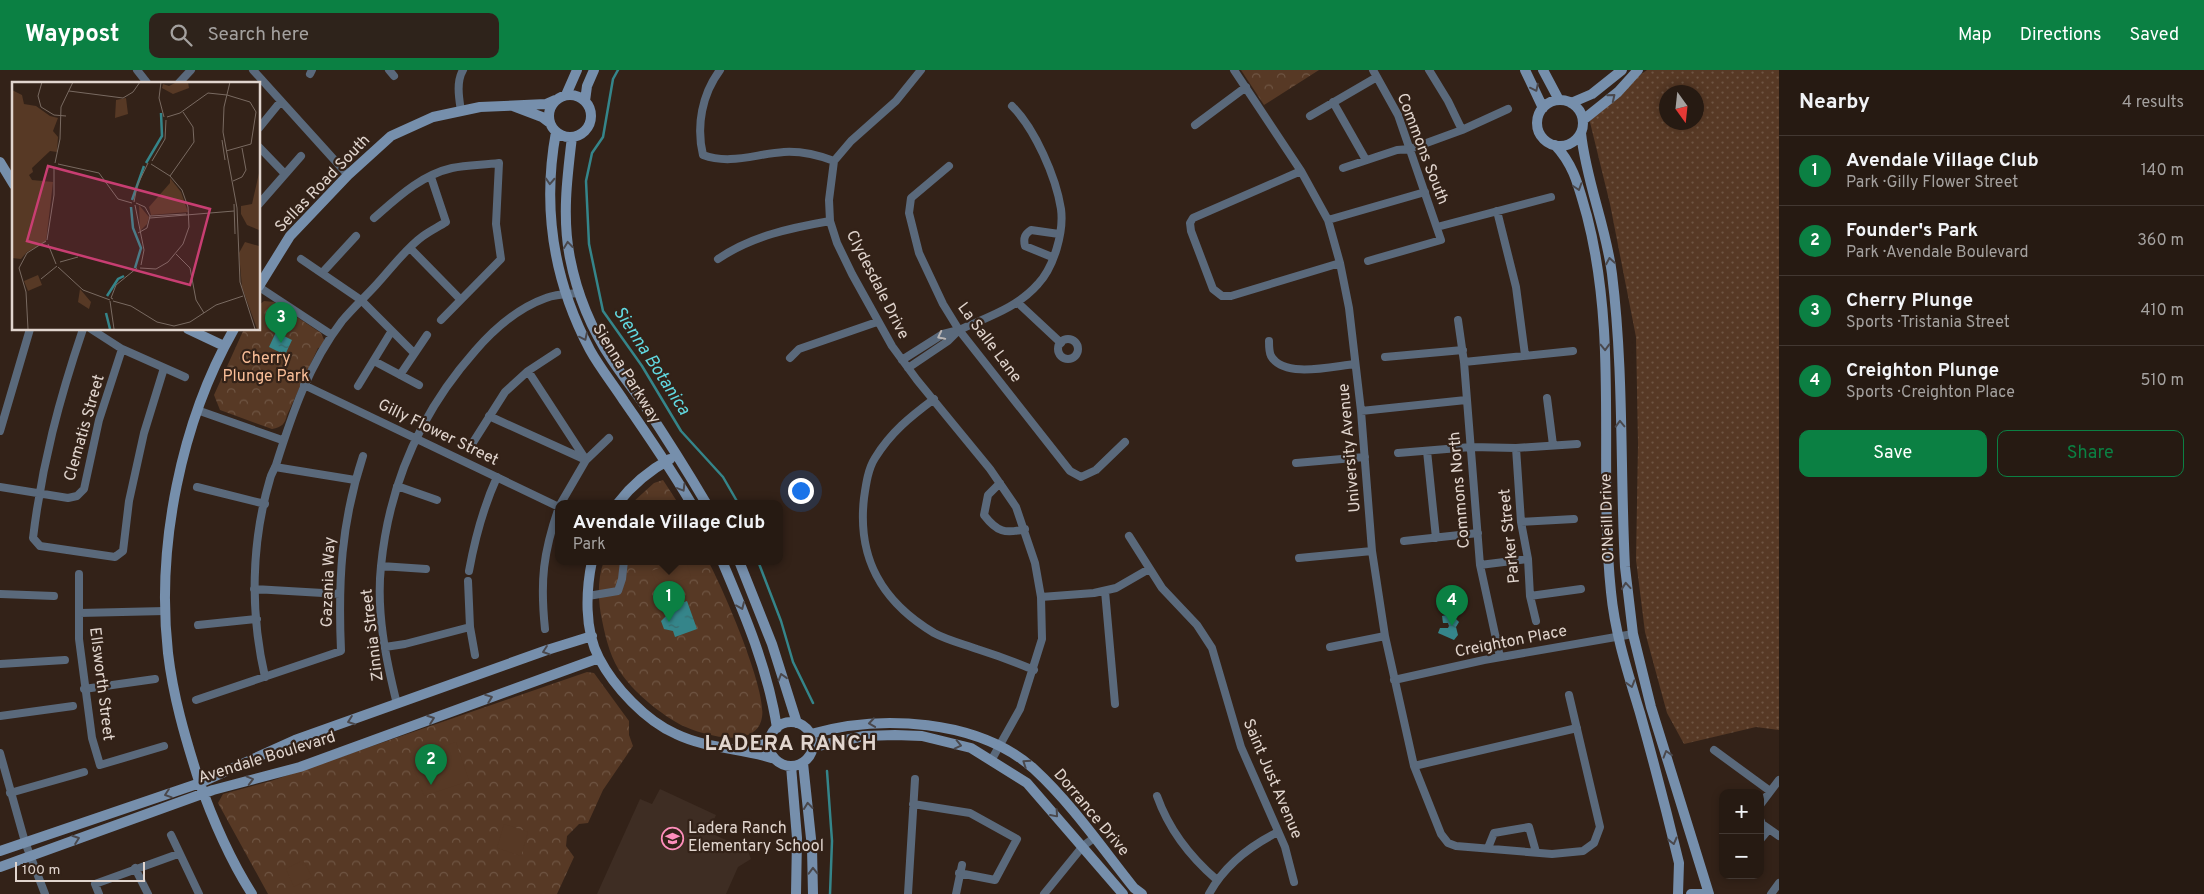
<!DOCTYPE html>
<meta charset="utf-8">
<style>
:root{--surface:#261a12;--page:#2e231b;--text:#f1f3f6;--muted:#a4a19f;--line:#423832;--accent:#0b8043}
body{margin:0;font-family:Overpass,sans-serif;background:var(--page);color:var(--text)}
.controls{position:absolute;right:15px;bottom:15px;display:grid;overflow:hidden;border-radius:10px;box-shadow:0 2px 8px #0003}
.controls button{width:45px;height:45px;display:grid;place-items:center;padding:0;border:0;border-bottom:1px solid var(--line);background:var(--surface);color:var(--text);font:25px sans-serif}
.compass{position:absolute;left:1659px;top:15px;width:45px;height:45px;border-radius:50%;background:var(--surface);box-shadow:0 2px 8px #0003;rotate:165deg}
.scale{position:absolute;left:15px;bottom:12px;width:130px;box-sizing:border-box;padding-left:5px;border:2px solid #e1d5ce;border-top:0;font-size:14px;line-height:18px;white-space:nowrap;color:#e1d5ce;-webkit-text-stroke:4px #332218;paint-order:stroke}
.you{position:absolute;left:800px;top:420px;width:18px;height:18px;margin:-12px;border:4px solid #fff;border-radius:50%;background:#1a73e8;box-shadow:0 0 0 8px #1a73e833}
.badge{display:grid;place-items:center;width:32px;height:32px;border-radius:50%;background:var(--accent);color:#fff;font-size:16px;font-weight:700}
.pin{position:absolute;translate:-50% -41px;filter:drop-shadow(0 1px 2px #0008)}
.pin::after{content:'';position:absolute;top:26px;width:18px;height:15px;background:inherit;clip-path:polygon(0 0,100% 0,50% 100%)}
.popup{position:absolute;left:555px;top:430px;width:228px;height:65px;box-sizing:border-box;display:grid;place-content:center;border-radius:10px;background:var(--surface);filter:drop-shadow(0 1px 4px #0005);font-size:16px;white-space:nowrap;color:var(--muted)}
.popup b{font-size:19px;color:var(--text)}
.popup::after{content:'';position:absolute;left:50%;top:100%;margin-left:-10px;border:10px solid transparent;border-top-color:var(--surface)}
.list{margin:0;padding:0;list-style:none}
h2{display:flex;justify-content:space-between;align-items:center;height:65px;margin:0;padding:0 20px;font-size:21px}
h2 small{font-size:16px;font-weight:400;color:var(--muted)}
.list li{display:grid;grid-template-columns:32px 1fr auto;gap:15px;align-items:center;box-sizing:border-box;height:70px;padding:0 20px;border-top:1px solid var(--line)}
.list b{display:block;font-size:19px;white-space:nowrap}
.list p{margin:0;font-size:16px;white-space:nowrap;color:var(--muted)}
.list em{font-size:16px;font-style:normal;color:var(--muted)}
.actions{display:flex;gap:10px;padding:15px 20px}
.actions a{flex:1;padding:11px 0;border:1px solid var(--accent);border-radius:10px;text-align:center;font-size:18px;color:var(--accent)}
.actions .main{background:var(--accent);color:#fff}
.icon{flex:none;width:28px;height:28px;fill:none;stroke:currentColor;stroke-width:2;stroke-linecap:round;stroke-linejoin:round}
.map{position:relative;flex:none;width:1779px;height:824px;overflow:hidden}
header{display:flex;align-items:center;gap:30px;box-sizing:border-box;height:70px;padding:0 25px;background:var(--accent);color:#fff}
header strong{font-size:24px}
nav{display:flex;gap:28px;margin-inline-start:auto;font-size:18px}
.search{width:350px;height:45px;background:var(--page);display:flex;align-items:center;gap:12px;box-sizing:border-box;padding:0 18px;border-radius:10px;color:var(--muted);font-size:19px}
main{display:flex}
aside{flex:1;background:var(--surface)}
.map>svg:first-child{display:block}
.education{fill:#3e2d23}
.grass{fill:url(#grass-dots);fill-rule:evenodd}
.park{fill:url(#park-crowns)}
.pitch{fill:#573925}
.water{fill:url(#water-ripples)}
.lines{fill:none;stroke-linecap:round;stroke-linejoin:round}
.stream{stroke:#35858a;stroke-width:2.5}
.street{stroke:#5a697b;stroke-width:8}
.secondary{stroke:#768fac;stroke-width:10}
.oneway{stroke:#4a484c}
.oneway2{stroke:#b8b5b5}
.labels{text-anchor:middle;dominant-baseline:central;stroke-width:4.5;stroke-linejoin:round;paint-order:stroke}
.street-label{font-size:16px;fill:#e1d5ce;stroke:#332218}
.park-label{font-size:16px;fill:#fabe98;stroke:#332218}
.poi-label{font-size:16px;fill:#e1d5ce;stroke:#332218;text-anchor:start}
.water-label{font-size:18px;font-style:italic;fill:#61d8e0;stroke:#332218}
.district-label{font-size:21px;font-weight:bold;letter-spacing:1px;fill:#e1d5ce;stroke:#332218}
.inset-river{fill:none;stroke:#35858a;stroke-width:2.5}
.inset-road{fill:none;stroke:#796a61;stroke-width:1}
.view{fill:#c83e72;fill-opacity:0.15;stroke:#c83e72;stroke-width:2.5}
.inset-edge{fill:none;stroke:#e1d5ce;stroke-width:2.5}
</style>
<header>
<strong>Waypost</strong>
<div class="search"><svg class="icon" aria-label="search" viewBox="0 0 24 24"><circle cx="10" cy="10" r="6"/><path d="M15 15l6 6"/></svg>Search here</div>
<nav><a>Map</a><a>Directions</a><a>Saved</a></nav>
</header>
<main>
<div class="map">
<svg width="1779" height="824" viewBox="0 0 1779 824">
<defs>
<pattern id="grass-dots" width="8" height="8" patternUnits="userSpaceOnUse" patternTransform="scale(1.25)"><rect width="8" height="8" fill="#573925"/><path d="M2 2h.1M6 6h.1" fill="none" stroke="#6f5543" stroke-width="1.8" stroke-linecap="round"/></pattern>
<pattern id="park-crowns" width="20" height="18" patternUnits="userSpaceOnUse" patternTransform="scale(1.25)"><rect width="20" height="18" fill="#573925"/><path d="M2 6a3 3 0 1 1 6 0M12 15a3 3 0 1 1 6 0" fill="none" stroke="#6f5543"/></pattern>
<pattern id="water-ripples" width="26" height="14" patternUnits="userSpaceOnUse" patternTransform="scale(1.25)"><rect width="26" height="14" fill="#35858a"/><path d="M2 4q2-2 4 0t4 0M15 11q2-2 4 0t4 0" fill="none" stroke="#3a6d6f"/></pattern>
</defs>
<rect width="100%" height="100%" fill="#332218"/>
<path class="education" d="M660 719 716 745 708 762 735 774 746 776 751 789 738 797 726 824H597L640 729 652 734Z"/>
<path class="grass" d="M1647 0H1779V660L1756 657 1684 674 1667 643 1645 562 1636 490 1638 374 1636 267 1610 134 1588 44ZM1666 22H1696V52H1666Z"/>
<path class="park" d="M1241 0H1319L1264 35Z
M264 231 274 232 321 263 325 272 322 277 318 278 287 345C285 354 282 357 272 359L220 340 214 325 244 259H259V235Z
M663 410 678 433H632L654 413Z
M604 491H708C723 518 767 620 762 647 757 681 702 665 681 655 661 644 637 625 623 606 611 590 606 570 602 550 598 532 597 509 604 491Z
M587 602 594 603 629 651V665L633 676 603 720 588 753 579 754 567 766 566 776 574 787 557 824H268L218 733 223 724 271 711Z"/>
<path class="pitch" d="M679 491H686L691 507 658 519 651 501Z
M456 672 469 711 424 726 410 688Z
M504 754 528 762 521 786 497 778Z
M303 790 312 807 294 817 286 799Z"/>
<path class="water" d="M276 262 292 270 285 285 269 277Z
M687 531 697 559 675 567 673 561 664 559 661 551 667 545 665 539Z
M1451 544 1459 552 1456 557 1458 565 1454 570 1438 563 1440 558H1448L1449 556 1448 553H1443L1442 546Z"/>
<g class="lines">
<path class="stream" d="M618 0 613 9 603 67 592 83 586 111 589 174 603 241 642 296 681 361 723 407 738 433
M758 491 781 551 793 592 813 633
M827 701 832 771 830 824"/>
<path class="street" d="M137 0 148 14
M253 0 348 105
M389 0 394 6
M720 0C702 24 696 56 703 85 730 95 755 84 784 82 801 81 818 85 834 91
M921 0 896 31 851 71 834 91 829 130 830 151 837 173 852 204 892 276 917 310 990 399 1016 437 1035 493 1041 527 1042 569 1020 639 992 689
M1234 0 1301 101 1328 150 1340 193 1349 238 1361 341 1372 481 1385 566 1414 696 1441 764 1448 773 1456 776 1552 784 1583 781 1594 773 1600 757 1569 625
M1429 0 1448 31 1462 60
M310 4 312 0
M178 14 191 0
M1333 32 1366 90
M461 41C459 28 456 12 463 0
M1310 46 1377 7
M1195 55 1246 17
M259 58 281 31
M259 77 285 104
M949 96 911 128 909 143 919 183 943 234 959 260 1070 401 1081 407 1096 400 1125 372
M1343 98 1397 80 1410 79 1462 60 1508 39
M1301 101 1193 148 1190 153 1191 161 1213 219 1222 226H1231L1340 193
M259 134 301 86
M1497 141 1516 217 1525 285
M374 148C397 128 421 105 452 98 467 95 484 95 499 93L496 154 501 189 441 250
M1328 150 1425 122
M1437 157 1551 127
M410 178 460 229
M1052 187 1025 176C1023 168 1025 164 1031 160L1059 164
M301 189 361 230 414 283
M718 189C752 166 790 158 830 151
M1368 191 1441 170 1398 45 1373 0
M322 203 356 166
M259 217 332 265
M1018 233 1061 273
M1458 250 1464 292 1480 495 1500 587
M83 259C59 330 42 394 33 468L40 476 115 487 123 481 129 431 144 363 164 298
M91 259 122 279 185 307
M959 260C987 247 1017 238 1038 214 1054 197 1064 162 1061 139 1056 107 1035 59 1012 36
M1058 279a10 10 0 1 1 20 0a10 10 0 1 1-20 0Z
M1269 271C1269 275 1269 282 1271 286 1284 309 1333 296 1355 294
M1385 287 1463 280
M790 288 799 279 877 252
M902 290 943 264 959 260 948 271 908 298
M374 291 419 315
M1464 292 1573 281
M528 301 586 390
M400 305 427 265
M304 315 559 437
M358 316 391 262
M1547 328 1553 375
M934 329C910 347 891 362 875 388 868 399 866 414 864 428 857 489 882 532 934 563 947 570 963 574 977 579 996 585 1015 592 1034 600
M197 340 282 370
M1361 341 1466 330
M489 346 586 390
M0 361 30 259
M472 374 505 322 528 301 557 282
M1516 378 1521 452 1528 489 1530 526 1536 551
M1427 381 1436 468
M1398 383 1471 377 1516 378 1577 374
M1296 393 1365 387
M275 397 355 410
M1000 413 988 425 984 445C997 462 1005 464 1025 459
M397 416 437 430
M0 417 68 428 77 426 84 419 99 350 122 279
M197 417 265 434
M561 433 586 390 609 368
M1521 452 1574 449
M1129 466 1162 518 1197 555 1212 578 1241 677 1285 777 1294 812
M1404 471 1478 463
M1299 488 1372 481
M1480 495 1528 489
M381 496 426 499
M469 501C475 468 483 438 497 407
M79 504V569L92 668 100 695 164 676
M468 511 470 557 475 585
M254 519 340 524
M1105 521 1115 634
M0 524 54 526
M588 526 618 521 622 509 624 491
M1530 526 1581 519
M1041 527 1094 523 1116 518 1149 499
M79 543 165 541
M198 555 257 549
M545 559C540 511 543 483 559 437
M385 577 405 574 470 557
M1330 577 1385 566
M0 594 65 590
M265 607C250 542 251 473 270 409 271 404 274 400 276 395 292 344 309 294 342 251 353 238 365 227 376 215 391 199 405 179 423 166 430 161 438 157 446 152L431 107
M1394 610 1484 590 1633 564
M84 619 155 609
M196 630 341 581C338 511 341 453 363 386
M397 634C386 590 376 542 381 496 389 415 421 342 475 281 494 259 518 238 546 228 556 224 569 224 580 223
M0 646 73 636
M1714 680 1770 721
M0 683 25 772 45 824
M1414 696 1577 658
M10 723 84 702
M1157 726C1169 760 1189 786 1217 810
M913 734 970 743 1017 769 995 810 959 803
M1760 735 1779 710
M1760 749 1762 754 1779 766
M171 765 199 824
M1760 770 1769 759
M1488 778 1494 763 1529 757 1536 782
M135 798 148 824
M99 824 95 814 178 784
M908 824 915 709
M956 824 962 795
M1044 824 1083 776 1094 768
M1209 824C1224 796 1250 776 1278 762
M1771 824 1779 813"/>
<path class="secondary" d="M1525 0 1543 38
M1543 0 1559 30
M549 46a21 21 0 1 1 42 0a21 21 0 1 1-42 0Z
M566 25 577 0
M1537 53a23 23 0 1 1 46 0a23 23 0 1 1-46 0Z
M585 31 587 16 594 0
M1571 33 1592 24 1622 0
M513 36 542 47 550 53
M1583 50 1618 22 1638 0
M556 62C542 138 554 212 590 280 600 298 613 314 624 331 647 364 670 398 691 433
M1581 63C1586 111 1606 156 1612 204 1624 301 1620 400 1625 497L1633 564 1651 637 1709 824
M572 67C567 108 562 148 570 188 577 224 592 260 612 290 622 305 633 319 643 333 665 366 686 399 706 433
M1555 75C1575 96 1579 119 1587 146 1619 269 1598 397 1611 522 1615 564 1628 603 1640 643 1654 693 1667 743 1679 793L1678 824
M0 92 14 115
M259 216 290 166 348 105 391 66 433 47 480 37 546 34 555 30
M188 259 224 276
M234 259C181 352 156 476 168 583 173 626 185 667 198 708 212 748 229 788 252 824
M618 433C632 415 650 400 670 389
M592 491C586 520 584 560 599 588 614 617 646 651 676 664 707 679 743 678 775 689
M722 491C745 545 768 599 777 658
M739 491 772 574 797 653
M769 674a22 22 0 1 1 44 0a22 22 0 1 1-44 0Z
M811 664C880 644 978 649 1034 699 1072 734 1102 778 1134 818L1142 824
M813 677 864 666 895 665 922 666 971 678 1027 713 1123 824
M743 680 759 674 770 668
M803 693 812 778 813 824
M791 696 797 768 796 824
M0 781 200 713 295 670 547 580 592 566
M0 797 213 720 300 697 599 588
M1691 824H1702"/>
</g>
<defs><path id="oneway-chevron" d="M-2-3.5L2.5 0L-2 3.5" fill="none" stroke-width="1.6" stroke-linecap="round" stroke-linejoin="round" transform="scale(1.25)"/></defs>
<g class="oneway">
<use href="#oneway-chevron" transform="translate(1535 18) rotate(64)"/>
<use href="#oneway-chevron" transform="translate(1612 27) rotate(-39)"/>
<use href="#oneway-chevron" transform="translate(550 111) rotate(93)"/>
<use href="#oneway-chevron" transform="translate(1578 117) rotate(72)"/>
<use href="#oneway-chevron" transform="translate(568 175) rotate(-97)"/>
<use href="#oneway-chevron" transform="translate(1610 191) rotate(-100)"/>
<use href="#oneway-chevron" transform="translate(584 267) rotate(64)"/>
<use href="#oneway-chevron" transform="translate(1605 277) rotate(88)"/>
<use href="#oneway-chevron" transform="translate(1620 354) rotate(-92)"/>
<use href="#oneway-chevron" transform="translate(682 418) rotate(59)"/>
<use href="#oneway-chevron" transform="translate(1626 516) rotate(-95)"/>
<use href="#oneway-chevron" transform="translate(741 536) rotate(67)"/>
<use href="#oneway-chevron" transform="translate(546 581) rotate(161)"/>
<use href="#oneway-chevron" transform="translate(782 607) rotate(-107)"/>
<use href="#oneway-chevron" transform="translate(1631 614) rotate(73)"/>
<use href="#oneway-chevron" transform="translate(489 628) rotate(-21)"/>
<use href="#oneway-chevron" transform="translate(431 649) rotate(-20)"/>
<use href="#oneway-chevron" transform="translate(351 651) rotate(160)"/>
<use href="#oneway-chevron" transform="translate(872 653) rotate(172)"/>
<use href="#oneway-chevron" transform="translate(958 675) rotate(13)"/>
<use href="#oneway-chevron" transform="translate(1667 684) rotate(-107)"/>
<use href="#oneway-chevron" transform="translate(1026 693) rotate(-146)"/>
<use href="#oneway-chevron" transform="translate(250 710) rotate(-15)"/>
<use href="#oneway-chevron" transform="translate(168 724) rotate(161)"/>
<use href="#oneway-chevron" transform="translate(808 736) rotate(-96)"/>
<use href="#oneway-chevron" transform="translate(1055 744) rotate(49)"/>
<use href="#oneway-chevron" transform="translate(76 769) rotate(-20)"/>
<use href="#oneway-chevron" transform="translate(1673 771) rotate(76)"/>
<use href="#oneway-chevron" transform="translate(813 801) rotate(-91)"/>
</g>
<use class="oneway2" href="#oneway-chevron" transform="translate(941 266) rotate(153)"/>
<defs>
<symbol id="school-ring" viewBox="-11 -11 22 22"><circle r="9.5" fill="#332218" stroke="#fe8ebb" stroke-width="1.5"/><path d="M0-5L7-2L0 1L-7-2ZM-4 1L0 2.5L4 1V4Q0 6-4 4Z" fill="#fe8ebb"/></symbol>
</defs>
<g fill-rule="evenodd">
<use href="#school-ring" x="660" y="756" width="25" height="25"/>
</g>
<g class="labels">
<g class="street-label">
<text transform="translate(1422 79) rotate(69)">Commons South</text>
<text transform="translate(323 114) rotate(-46)">Sellas Road South</text>
<text transform="translate(877 215) rotate(63)">Clydesdale Drive</text>
<text transform="translate(989 273) rotate(53)">La Salle Lane</text>
<text transform="translate(626 304) rotate(58)">Sienna Parkway</text>
<text transform="translate(85 358) rotate(-74)">Clematis Street</text>
<text transform="translate(438 363) rotate(26)">Gilly Flower Street</text>
<text transform="translate(1350 378) rotate(-95)">University Avenue</text>
<text transform="translate(1460 420) rotate(-95)">Commons North</text>
<text transform="translate(1608 448) rotate(-92)">O'Neill Drive</text>
<text transform="translate(1510 466) rotate(-96)">Parker Street</text>
<text transform="translate(329 512) rotate(-88)">Gazania Way</text>
<text transform="translate(373 565) rotate(-97)">Zinnia Street</text>
<text transform="translate(1511 572) rotate(-11)">Creighton Place</text>
<text transform="translate(101 614) rotate(83)">Ellsworth Street</text>
<text transform="translate(267 688) rotate(-17)">Avendale Boulevard</text>
<text transform="translate(1272 709) rotate(67)">Saint Just Avenue</text>
<text transform="translate(1091 743) rotate(50)">Dorrance Drive</text>
</g>
<g class="park-label">
<text x="266" y="289">Cherry<tspan x="266" dy="18">Plunge Park</tspan></text>
</g>
<g class="poi-label">
<text x="688" y="759">Ladera Ranch<tspan x="688" dy="18">Elementary School</tspan></text>
</g>
<g class="water-label">
<text transform="translate(651 291) rotate(57)">Sienna Botanica</text>
</g>
<g class="district-label">
<text x="791" y="674">LADERA RANCH</text>
</g>
</g>
<g transform="translate(12 12)">
<rect width="248" height="248" fill="#332218"/>
<path d="M0 8 10 13 12 22 24 24 38 34 46 36 41 49 46 55 45 70 38 69 20 86 21 90 17 93 20 98 41 100 34 160 15 170 9 177 0 176ZM247 91V148L235 143 229 132V124L240 122ZM233 160 247 164V247H245L230 205 227 171Z" fill="#573925"/>
<path d="M165 0H176L177 6 161 12 150 6 151 2 157 4ZM114 16 116 32 103 36 104 18ZM158 96 169 110 176 130 139 133 137 125 158 101ZM127 123 137 135 135 142 128 149ZM26 193 30 203 16 209 12 199ZM68 207 79 220 77 227 66 220Z" fill="#573925"/>
<path class="inset-river" d="M134 81 150 54 149 31M120 118 132 84M119 125 121 146 129 166 123 186M95 214 106 197 112 194M94 231 98 247"/>
<path class="inset-road" d="M30 0 26 14 29 25 42 33 54 34M149 0 147 16 152 35M218 0 212 25 211 50 225 126 228 200 243 247M57 9 111 16 121 10 128 0M155 35 168 31 196 11 215 13M210 58 213 78M214 69 239 62 244 30 238 20 215 13M140 79 153 57 154 38M43 81 48 57 49 25 61 0M46 82 87 91 106 117 120 121M158 94 182 60 181 45 171 30M221 99 230 95 234 88 230 66M122 120 125 104 136 81M124 121 133 125 138 134 135 146 126 151M222 122 223 152M123 123 132 168 129 183M138 134 174 132M138 136 222 129M35 158 42 113V85M36 162 44 182M164 172 178 186 184 218 192 231M48 180 66 175M46 185 71 208 98 218M128 186 144 187 156 180 171 162 177 145 176 125 170 108 158 94 139 82M29 197 45 184M101 217 99 216 104 203 125 186M98 219 102 247M101 219 119 224 145 240 162 244 178 240 204 223 231 214M16 247 14 210 7 186 15 171 34 159"/>
<path class="view" d="M36 84 198 127 178 203 15 159Z"/>
<rect width="248" height="248" class="inset-edge"/>
</g>
</svg>
<div class="controls">
<button>+</button>
<button>−</button>
</div>
<svg class="compass" viewBox="-18 -18 36 36"><path d="M0-13l5 13h-10z" fill="#e53935"/><path d="M0 13l5-13h-10z" fill="#a4a19f"/></svg>
<div class="scale">100 m</div>
<div class="you"></div>
<div class="pin badge" style="left:669px;top:552px">1</div>
<div class="popup"><b>Avendale Village Club</b>Park</div>
<div class="pin badge" style="left:431px;top:715px">2</div>
<div class="pin badge" style="left:281px;top:273px">3</div>
<div class="pin badge" style="left:1452px;top:556px">4</div>
</div>
<aside>
<h2>Nearby<small>4 results</small></h2>
<ul class="list">
<li><span class="badge">1</span><div><b>Avendale Village Club</b><p>Park · Gilly Flower Street</p></div><em>140 m</em></li>
<li><span class="badge">2</span><div><b>Founder's Park</b><p>Park · Avendale Boulevard</p></div><em>360 m</em></li>
<li><span class="badge">3</span><div><b>Cherry Plunge</b><p>Sports · Tristania Street</p></div><em>410 m</em></li>
<li><span class="badge">4</span><div><b>Creighton Plunge</b><p>Sports · Creighton Place</p></div><em>510 m</em></li>
</ul>
<div class="actions"><a class="main">Save</a><a>Share</a></div>
</aside>
</main>
